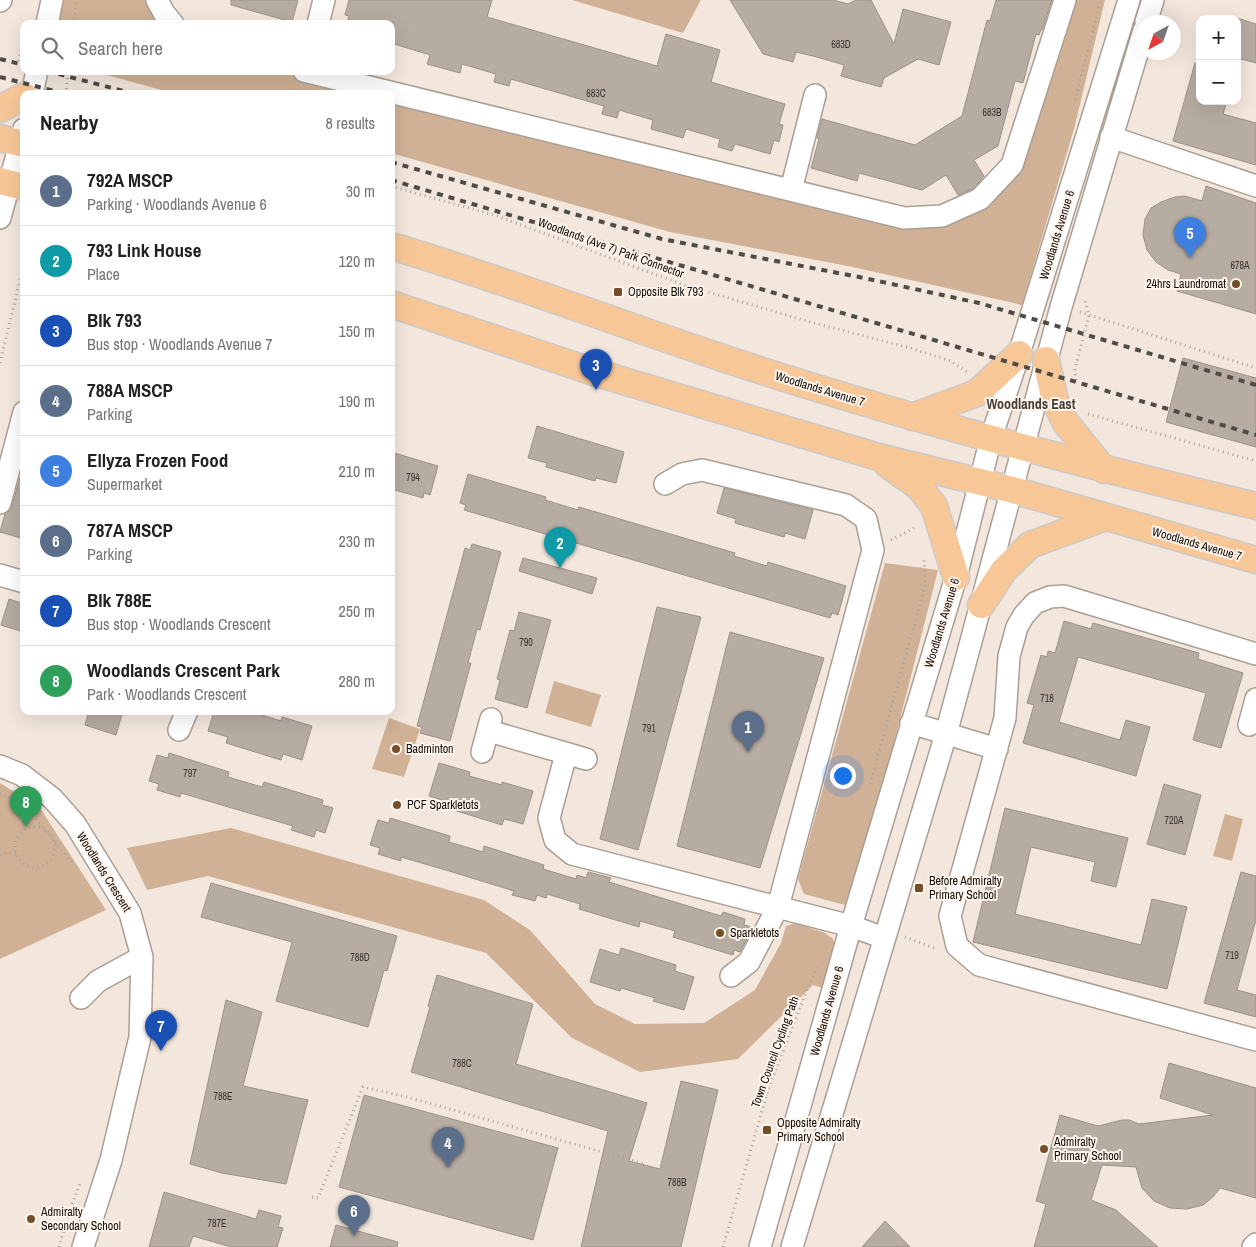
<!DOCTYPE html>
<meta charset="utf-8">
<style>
:root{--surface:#fff;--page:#f6f6f6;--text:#222;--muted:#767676;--line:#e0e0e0;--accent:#111827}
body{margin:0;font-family:"Archivo Narrow",sans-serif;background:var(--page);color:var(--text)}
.controls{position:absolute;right:15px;top:15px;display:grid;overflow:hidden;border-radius:10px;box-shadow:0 5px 20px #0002}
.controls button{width:45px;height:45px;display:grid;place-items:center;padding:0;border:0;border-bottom:1px solid var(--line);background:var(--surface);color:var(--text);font:25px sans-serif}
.compass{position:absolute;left:1136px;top:15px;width:45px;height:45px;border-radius:50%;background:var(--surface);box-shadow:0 5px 20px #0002;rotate:220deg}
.you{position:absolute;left:842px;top:775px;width:18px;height:18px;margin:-12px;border:4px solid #fff;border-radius:50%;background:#1a73e8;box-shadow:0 0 0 8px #1a73e833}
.badge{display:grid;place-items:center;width:32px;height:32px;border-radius:50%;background:var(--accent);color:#fff;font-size:16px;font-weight:700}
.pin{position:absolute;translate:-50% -41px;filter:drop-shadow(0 1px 2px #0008)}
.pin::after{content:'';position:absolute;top:26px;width:18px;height:15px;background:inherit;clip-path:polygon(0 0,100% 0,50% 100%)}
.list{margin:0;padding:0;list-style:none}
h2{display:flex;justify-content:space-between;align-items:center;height:65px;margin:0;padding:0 20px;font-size:21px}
h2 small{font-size:16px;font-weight:400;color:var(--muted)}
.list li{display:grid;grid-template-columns:32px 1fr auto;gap:15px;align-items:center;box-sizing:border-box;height:70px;padding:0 20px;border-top:1px solid var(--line)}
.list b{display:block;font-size:19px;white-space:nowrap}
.list p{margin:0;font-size:16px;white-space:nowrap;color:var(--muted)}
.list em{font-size:16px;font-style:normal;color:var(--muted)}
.icon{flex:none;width:28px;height:28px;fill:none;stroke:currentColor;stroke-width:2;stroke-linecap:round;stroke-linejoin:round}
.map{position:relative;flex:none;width:1256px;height:1247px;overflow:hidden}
.search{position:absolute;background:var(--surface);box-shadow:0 5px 20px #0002;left:20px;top:20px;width:375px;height:55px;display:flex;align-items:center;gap:12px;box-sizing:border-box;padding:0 18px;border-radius:10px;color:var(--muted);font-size:19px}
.panel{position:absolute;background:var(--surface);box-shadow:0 5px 20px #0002;left:20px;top:90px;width:375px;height:625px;border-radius:10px}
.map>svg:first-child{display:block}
.green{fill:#d0b196}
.building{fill:#b7aca2;stroke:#9c9187}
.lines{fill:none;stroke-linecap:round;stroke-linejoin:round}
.minor-casing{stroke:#aa9f95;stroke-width:24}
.major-casing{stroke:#cbcac9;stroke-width:29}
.path{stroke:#aba199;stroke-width:3;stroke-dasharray:1 4;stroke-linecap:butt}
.minor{stroke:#fff;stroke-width:21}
.major{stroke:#f7c798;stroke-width:26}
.rail{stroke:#514b45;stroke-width:4;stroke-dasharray:6 6;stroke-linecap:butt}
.poi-dot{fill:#744e2a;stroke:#fff5ed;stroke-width:2}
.labels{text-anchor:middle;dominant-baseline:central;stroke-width:4;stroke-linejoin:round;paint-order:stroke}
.number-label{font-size:10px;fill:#3b3630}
.street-label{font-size:12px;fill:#120e0a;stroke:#fff5ed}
.poi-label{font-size:12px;fill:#120e0a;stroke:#fff5ed;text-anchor:start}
.neighbourhood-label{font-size:14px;font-weight:bold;fill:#463d34;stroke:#fff5ed}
</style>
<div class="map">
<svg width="1256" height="1247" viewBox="0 0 1256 1247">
<rect width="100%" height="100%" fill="#f3e7dd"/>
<path class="green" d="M62 0H149L165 24H57Z
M572 0H701L683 33Z
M1065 0H1105L1074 129 1022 305 848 266 670 232 391 153V100L896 223 939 227 950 225 992 197Z
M92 71H274L366 94H176Z
M885 563 938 570 855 896 845 905 804 894 798 879Z
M554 681 601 695 591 727 545 713Z
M389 718 420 729 404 777 372 769Z
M0 783 40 808 106 910 0 959Z
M1225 814 1243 819 1232 861 1213 856Z
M231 828 484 900 530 930 595 1004 635 1024 704 1023 755 990 781 943 786 926 796 923 825 933 832 938 839 951 829 990 813 985 738 1059 640 1072 572 1038 486 953 208 876 147 890 127 848Z"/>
<path class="building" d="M231 0H298L292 22 231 5Z
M349 0H492L487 17 657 66 666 34 720 50 711 82 785 104 779 124 783 125 779 142 774 140 770 154 735 144 732 151 718 147 720 139 686 129 683 138 651 129 653 120 619 110 617 118 602 114 604 106 511 79 509 86 494 82 496 74 462 64 460 73 427 64 430 55 391 43V24H347L349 16 345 15Z
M730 0H833L848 4 856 0H871L894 44 903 9 951 22 939 65 918 59 884 78 881 87 841 76 844 65 817 57 796 52 793 62 763 54Z
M996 0H1052L1042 30H1041L1039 35 1036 34 1023 83 1015 81 998 146 974 160 984 176 973 189 958 195 946 175 922 190 859 173 857 181 811 168 819 139 817 138 822 119 915 145 962 116 987 20 990 21Z
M1237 18 1256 24V63L1237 58Z
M1195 63 1200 64V101H1227L1223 114 1256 123V165L1173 141Z
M1206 186 1256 203V314L1177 291 1181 274 1168 270 1156 262 1147 250 1143 235 1145 219 1151 208 1161 202 1175 197 1185 196 1202 201Z
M1183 358 1256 378V447L1166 422Z
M537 426 624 452 616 483 596 478 595 481 546 467 547 463 528 458Z
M391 452 438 466 430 495 424 493 423 498 391 489Z
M24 463V539L0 532 5 514 9 511 12 506Z
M468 474 546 497 545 500 578 510 579 507 735 553 734 556 767 566 768 562 846 586 838 615 832 613 830 618 464 510 466 505 460 503Z
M724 488 813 510 805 539 785 533 784 537 735 523 736 519 717 513Z
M472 544 501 552 480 630 477 629 468 663H471L450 741 420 733 422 727 417 726 465 548 470 550Z
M523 558 597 578 592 594 519 571Z
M9 599 24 604V632L1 625Z
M657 607 701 617 638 850 600 839Z
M519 612 551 620 527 708 495 699 500 680 497 679 510 630 514 631Z
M1064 621 1091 629 1093 623 1150 639 1199 653 1198 659 1243 673 1221 748 1193 740 1206 693 1078 657 1059 722 1120 740 1126 720 1150 727 1136 776 1023 743 1034 705 1027 703 1041 655 1047 657 1048 651 1055 653Z
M730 632 824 658 760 868 677 846Z
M89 711H123L116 735 85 725Z
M214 711H249L281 721 282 717 312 726 302 760 283 754 281 760 226 743 228 737 208 731Z
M169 753 229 772 228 777 262 787 264 782 323 800 322 805 333 808 325 833 316 830 314 837 291 830 293 826 181 793 180 797 157 790 159 784 149 781 157 755 168 758Z
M439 763 470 772 469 776 502 785V782L533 791 523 824 504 819 502 825 447 808 448 802 429 796Z
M1164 784 1201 795 1185 855 1147 844Z
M1005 808 1128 838 1116 887 1091 881 1095 862 1031 847 1015 914 1141 945 1152 899 1187 907 1167 989 973 942Z
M390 818 450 836 449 842 483 852 484 846 544 865 543 869 576 879 577 875 586 878 588 872 611 878 609 882 721 916 723 912 745 919 744 925 753 927 740 952 734 950 733 955 673 937 675 931 640 921 639 927 579 909 580 904 547 894 546 898 537 895 535 901 512 895 514 891 449 871 401 857V861L378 854 380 848 370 845 378 820 389 823Z
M1241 872 1256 876V920L1237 990 1256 995V1017L1204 1003Z
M211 883 397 936 387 971 384 970 368 1027 276 1001 292 942 201 917Z
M621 948 676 965 675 971 694 977 684 1010 653 1001 655 998 621 988 620 991 590 982 600 949 619 955Z
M437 975 533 1004 516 1064 647 1103 629 1161 660 1169 681 1081 718 1090 681 1247H581L608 1131 411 1072 430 1007 428 1006Z
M226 1000 262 1012 243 1086 308 1100 286 1184 222 1173 190 1164Z
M1169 1063 1256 1088V1198L1220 1188 1213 1197 1203 1205 1187 1209 1170 1208 1154 1201 1142 1188 1136 1167 1102 1165 1091 1200 1116 1210 1158 1247H1034L1046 1204 1036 1201 1060 1115 1098 1126 1122 1120H1129L1139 1124 1213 1115 1160 1098Z
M364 1095 558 1148 533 1240 339 1187Z
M164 1192 256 1219 259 1210 281 1216 278 1227 283 1228 277 1247H231L193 1236 189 1247H149Z
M885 1221 910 1247H862Z
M336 1225 398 1242 397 1247H330Z"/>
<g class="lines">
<defs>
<path id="minor" d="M157 0 164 13 173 24
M0 1 1 0
M1146 22 1153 0
M47 24 52 0
M318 24 324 0
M304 71 904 218 942 216 980 199 1012 165 1065 0
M32 94 37 71
M1111 137 1256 186
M791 190 815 95
M0 218 24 129
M665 484 682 474 702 470 846 505 866 519 873 550 778 907 749 962 731 976
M0 503 24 412
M0 575 24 582
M1256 654 1064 596 1050 597 1035 603 1024 615 1017 627 1009 656 1005 718 950 916 957 946 979 965 1256 1040
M911 723 997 749
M1249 725 1256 699
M179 730 187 711
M489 731 586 759
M482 752 491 719
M566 754 549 818 555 840 572 854 851 926 884 938
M0 766 22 775 52 798 75 824 130 913 142 957 140 1037 111 1160 83 1247
M81 998 98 981 142 957
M760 1247 851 926 956 577 991 438 1019 354 1129 0
M792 1247 946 734 1061 307 1144 30
M1253 1247 1256 1244"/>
<path id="major" d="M0 109 24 96
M0 138 24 144
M0 181 24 187
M391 246C513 282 632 329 753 368 918 421 1087 466 1256 506
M391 304 597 373 875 456 1013 490 1256 560
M1046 360 1055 401 1066 423 1104 470
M912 417 977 393 1019 354
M888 465 919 487 934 506 956 577
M981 605 1004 570 1030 545 1106 517"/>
</defs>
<use href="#minor" class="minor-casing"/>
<use href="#major" class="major-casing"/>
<path class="path" d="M74 24 76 0
M19 61 24 34
M66 94 68 71
M1075 100 1101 0
M391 186 497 216 681 284 803 320 910 348 951 361 967 372
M1080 312 1256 368
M0 363 24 264
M1076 380 1075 369 1089 315 1085 301
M1088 414 1256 461
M891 540 916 527
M870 784 925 586 924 557
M0 793 26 807 74 865
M15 847a20 20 0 1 1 40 0a20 20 0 1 1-40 0Z
M0 855 6 853 16 854
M905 937 937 949
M312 1197 318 1198 363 1087 407 1097 645 1164
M59 1247 69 1212 81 1181
M723 1247 768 1090 816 967"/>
<use href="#minor" class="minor"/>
<use href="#major" class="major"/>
<path class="rail" d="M0 59 24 65
M47 71 135 94
M0 77 66 94
M391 162 662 239 864 278 979 303 1256 385
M391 180 1256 435"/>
</g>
<g class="poi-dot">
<circle cx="1236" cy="284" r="5"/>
<rect x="613" y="287" width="10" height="10" rx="2.5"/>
<circle cx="396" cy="749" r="5"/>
<circle cx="397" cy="805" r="5"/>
<rect x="914" y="883" width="10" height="10" rx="2.5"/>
<circle cx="720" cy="933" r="5"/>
<rect x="762" y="1125" width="10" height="10" rx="2.5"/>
<circle cx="1044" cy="1149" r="5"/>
<circle cx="31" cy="1219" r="5"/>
</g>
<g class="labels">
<g class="number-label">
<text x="841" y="44">683D</text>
<text x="596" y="93">683C</text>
<text x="992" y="112">683B</text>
<text x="1240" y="265">678A</text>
<text x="413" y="477">794</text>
<text x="526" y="642">790</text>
<text x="1047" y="698">718</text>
<text x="649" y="728">791</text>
<text x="190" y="773">797</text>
<text x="1174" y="820">720A</text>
<text x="1232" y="955">719</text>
<text x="360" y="957">788D</text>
<text x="462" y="1063">788C</text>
<text x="223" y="1096">788E</text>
<text x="677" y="1182">788B</text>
<text x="217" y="1223">787E</text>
</g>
<g class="street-label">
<text transform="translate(1057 235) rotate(-73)">Woodlands Avenue 6</text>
<text transform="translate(611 248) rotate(20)">Woodlands (Ave 7) Park Connector</text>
<text transform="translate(820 389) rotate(17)">Woodlands Avenue 7</text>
<text transform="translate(1197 544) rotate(16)">Woodlands Avenue 7</text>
<text transform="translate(942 623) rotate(-73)">Woodlands Avenue 6</text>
<text transform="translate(104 872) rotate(58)">Woodlands Crescent</text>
<text transform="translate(827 1011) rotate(-74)">Woodlands Avenue 6</text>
<text transform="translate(775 1052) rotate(-70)">Town Council Cycling Path</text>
</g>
<g class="poi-label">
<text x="1226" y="284" text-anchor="end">24hrs Laundromat</text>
<text x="628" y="292">Opposite Blk 793</text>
<text x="406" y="749">Badminton</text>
<text x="407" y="805">PCF Sparkletots</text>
<text x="929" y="881">Before Admiralty<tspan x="929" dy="14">Primary School</tspan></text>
<text x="730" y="933">Sparkletots</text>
<text x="777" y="1123">Opposite Admiralty<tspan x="777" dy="14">Primary School</tspan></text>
<text x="1054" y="1142">Admiralty<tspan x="1054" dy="14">Primary School</tspan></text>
<text x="41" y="1212">Admiralty<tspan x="41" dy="14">Secondary School</tspan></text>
</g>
<g class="neighbourhood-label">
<text x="1031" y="404">Woodlands East</text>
</g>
</g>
</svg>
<div class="controls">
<button>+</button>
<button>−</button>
</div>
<svg class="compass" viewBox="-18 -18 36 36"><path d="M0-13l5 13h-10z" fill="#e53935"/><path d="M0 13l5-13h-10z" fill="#767676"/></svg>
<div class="you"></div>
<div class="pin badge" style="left:748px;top:752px;background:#5c6f8a">1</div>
<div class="pin badge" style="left:560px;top:568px;background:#0f9aa8">2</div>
<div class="pin badge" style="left:596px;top:390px;background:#1a4fb4">3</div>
<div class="pin badge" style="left:448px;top:1168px;background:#5c6f8a">4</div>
<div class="pin badge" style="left:1190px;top:258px;background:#3f7fe0">5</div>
<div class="pin badge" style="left:354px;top:1236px;background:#5c6f8a">6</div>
<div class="pin badge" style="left:161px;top:1051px;background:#1a4fb4">7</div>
<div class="pin badge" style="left:26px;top:827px;background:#2e9e5b">8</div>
<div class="search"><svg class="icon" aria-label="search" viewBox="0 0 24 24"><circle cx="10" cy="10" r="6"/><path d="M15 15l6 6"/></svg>Search here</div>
<section class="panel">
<h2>Nearby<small>8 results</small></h2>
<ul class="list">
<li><span class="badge" style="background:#5c6f8a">1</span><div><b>792A MSCP</b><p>Parking · Woodlands Avenue 6</p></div><em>30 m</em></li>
<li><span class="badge" style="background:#0f9aa8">2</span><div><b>793 Link House</b><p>Place</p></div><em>120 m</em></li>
<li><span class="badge" style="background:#1a4fb4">3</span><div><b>Blk 793</b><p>Bus stop · Woodlands Avenue 7</p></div><em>150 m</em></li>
<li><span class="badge" style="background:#5c6f8a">4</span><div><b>788A MSCP</b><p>Parking</p></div><em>190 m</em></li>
<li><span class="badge" style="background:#3f7fe0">5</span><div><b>Ellyza Frozen Food</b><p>Supermarket</p></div><em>210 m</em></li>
<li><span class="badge" style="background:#5c6f8a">6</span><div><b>787A MSCP</b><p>Parking</p></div><em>230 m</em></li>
<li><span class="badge" style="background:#1a4fb4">7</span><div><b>Blk 788E</b><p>Bus stop · Woodlands Crescent</p></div><em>250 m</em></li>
<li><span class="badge" style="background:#2e9e5b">8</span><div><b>Woodlands Crescent Park</b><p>Park · Woodlands Crescent</p></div><em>280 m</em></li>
</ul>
</section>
</div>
